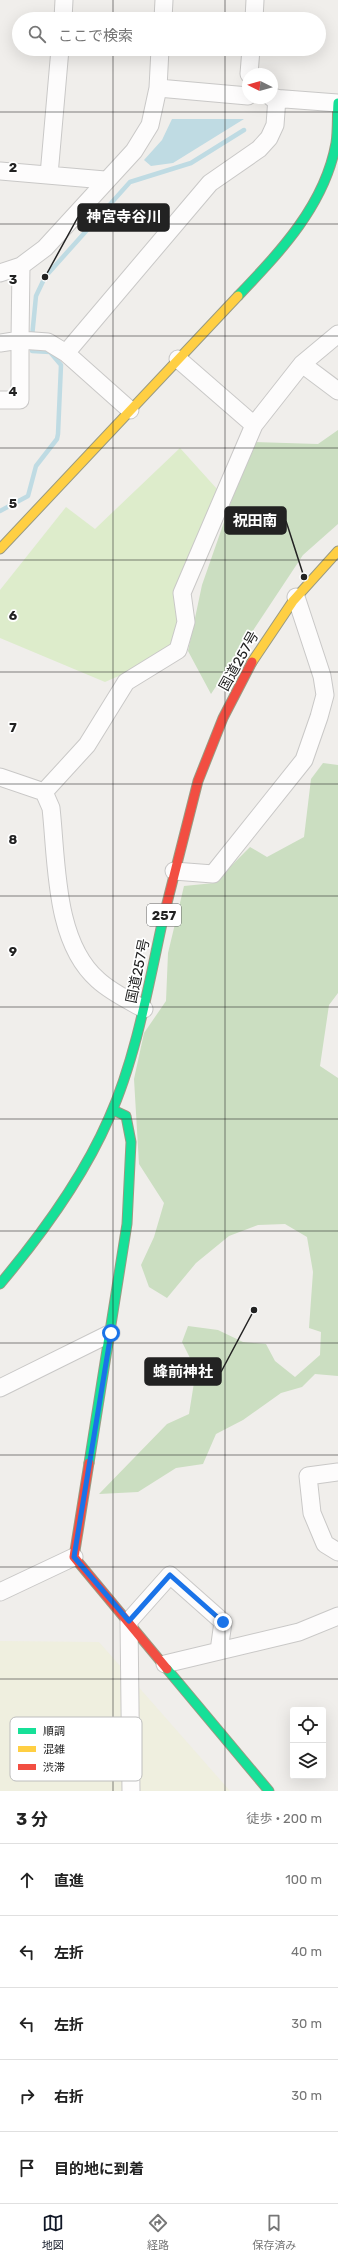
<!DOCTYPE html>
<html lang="ja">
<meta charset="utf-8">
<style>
:root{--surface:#fff;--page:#f6f6f6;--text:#222;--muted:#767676;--line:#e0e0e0;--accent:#111827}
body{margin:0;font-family:Rubik,"Noto Sans JP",sans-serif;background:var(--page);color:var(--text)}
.controls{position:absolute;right:12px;bottom:12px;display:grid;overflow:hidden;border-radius:4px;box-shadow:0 4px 16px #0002}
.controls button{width:36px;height:36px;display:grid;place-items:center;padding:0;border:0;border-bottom:1px solid var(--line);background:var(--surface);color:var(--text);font:20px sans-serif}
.compass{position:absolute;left:242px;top:68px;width:36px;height:36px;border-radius:50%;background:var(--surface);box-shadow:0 4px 16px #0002;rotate:275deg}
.stop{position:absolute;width:12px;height:12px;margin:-9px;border:3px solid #1a73e8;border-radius:50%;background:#fff}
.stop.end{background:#1a73e8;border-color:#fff;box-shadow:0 1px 4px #0008}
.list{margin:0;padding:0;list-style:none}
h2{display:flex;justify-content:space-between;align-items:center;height:52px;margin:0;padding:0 16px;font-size:17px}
h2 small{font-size:13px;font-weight:400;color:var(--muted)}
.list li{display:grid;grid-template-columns:26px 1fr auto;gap:12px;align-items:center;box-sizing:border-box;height:72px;padding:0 16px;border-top:1px solid var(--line)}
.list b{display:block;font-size:15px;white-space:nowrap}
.list em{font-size:13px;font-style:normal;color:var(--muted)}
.icon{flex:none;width:22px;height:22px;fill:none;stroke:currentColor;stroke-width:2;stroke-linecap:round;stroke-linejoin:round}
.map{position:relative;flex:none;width:338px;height:1791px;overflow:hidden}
.search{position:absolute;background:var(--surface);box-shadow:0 4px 16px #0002;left:12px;right:12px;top:12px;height:44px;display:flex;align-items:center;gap:10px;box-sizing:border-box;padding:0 14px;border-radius:22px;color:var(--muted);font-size:15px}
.sheet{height:412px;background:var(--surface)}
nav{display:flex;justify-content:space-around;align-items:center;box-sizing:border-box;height:56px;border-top:1px solid var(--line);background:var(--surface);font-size:11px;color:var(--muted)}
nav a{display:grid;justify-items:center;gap:2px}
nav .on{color:var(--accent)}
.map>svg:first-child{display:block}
.farmland{fill:#efefdf}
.grass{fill:#ddeccb}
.forest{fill:#cbdec1}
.water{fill:#bfdbe3}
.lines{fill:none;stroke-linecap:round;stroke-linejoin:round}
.stream{stroke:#bfdbe3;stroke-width:4.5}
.street-casing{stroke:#c9c8c7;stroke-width:19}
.fast-casing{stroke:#999a82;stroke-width:11}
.slow-casing{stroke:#999a82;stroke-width:11}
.jam-casing{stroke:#999a82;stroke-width:11}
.street{stroke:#fdfcfc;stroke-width:17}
.fast{stroke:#16e098;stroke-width:9}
.slow{stroke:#ffcf43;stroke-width:9}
.jam{stroke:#f24e42;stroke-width:9}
.route{stroke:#1a73e8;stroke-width:5}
.grid{fill:none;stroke:#222;stroke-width:1;stroke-opacity:0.55}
.labels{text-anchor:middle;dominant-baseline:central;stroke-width:3.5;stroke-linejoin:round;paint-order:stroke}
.shield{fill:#fff;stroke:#646464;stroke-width:1}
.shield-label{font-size:13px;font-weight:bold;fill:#222}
.street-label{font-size:14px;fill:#222;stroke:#fff}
.key{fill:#fff;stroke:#bdbdbd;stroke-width:1}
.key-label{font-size:11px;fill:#222}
.grid-label{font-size:13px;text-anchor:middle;font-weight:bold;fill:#222;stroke:#fff;stroke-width:3.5;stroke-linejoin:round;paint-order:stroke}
.leader{fill:none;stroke:#222;stroke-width:1.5}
.callout-dot{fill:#222;stroke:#fff;stroke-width:1.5}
.callout{fill:#222;stroke:#222;stroke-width:1.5}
.callout-label{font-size:15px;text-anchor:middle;font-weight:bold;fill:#fff}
</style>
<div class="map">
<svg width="338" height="1791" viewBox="0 0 338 1791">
<rect width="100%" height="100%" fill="#f0eeeb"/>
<path class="farmland" d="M0 1641 99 1642 230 1791H0Z"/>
<path class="grass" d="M180 448 217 489 171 646 153 661 105 682 0 638V590L66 507 95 529Z"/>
<path class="forest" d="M338 430V524L303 555 211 694 188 651 202 585 252 442 318 444Z
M323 763 338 765V993L329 1005 320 1066 338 1078V1376L315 1374 302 1387 281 1393 243 1420 216 1434 203 1464 176 1468 138 1492 99 1494 167 1424 189 1414 196 1370 182 1342 188 1326 218 1330 243 1342 266 1344 275 1361 295 1377 320 1355 321 1332 309 1328 313 1272 307 1237 285 1224 258 1225 229 1236 196 1263 167 1298 149 1287 141 1265 154 1237 164 1203 139 1164 134 1079 144 1033 166 1001 168 953 184 886 214 883 250 847 267 857 304 837 311 779Z"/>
<path class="water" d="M172 119H244L173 163 151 166 144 160 162 140Z"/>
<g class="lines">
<path class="stream" d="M32 337 36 296 45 277 130 182 191 163 244 130
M0 511 28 496 36 466 57 439 58 434 61 365 50 352 32 351V345"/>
<defs>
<path id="street" d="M63 19 64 0
M163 19 164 0
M254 19 255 0
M249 74 251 49
M158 88 248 96
M272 98 338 103
M0 171 105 180
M49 175 60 49
M0 273 21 266 45 248 134 151 150 125 158 88 160 49
M0 343 20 340 21 266
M66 353 210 183 259 149 269 138 275 125 277 98
M178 359 254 425
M302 364 338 391
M0 400H20V340L48 342 66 353 130 410
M0 777 44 792 51 808C57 861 54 942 98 980 111 992 128 1000 144 1009
M44 792 87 745 126 682 178 650 186 622 182 593 254 425 302 364 338 334
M174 871 213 874 304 760 319 717 325 695 322 676 296 597
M0 1388 111 1333
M338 1472 308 1476 312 1513 325 1544 338 1552
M0 1592 74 1557
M165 1664 299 1632 338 1616
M131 1791 129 1621 170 1575 223 1622 219 1651"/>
<path id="fast" d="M238 296C280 252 325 205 336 143 338 130 337 116 338 103
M0 1284C42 1234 83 1178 109 1118 136 1058 149 983 163 919
M89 1463 127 1224 131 1142 126 1116 113 1110
M167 1669 269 1791"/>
<path id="slow" d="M0 549 238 296
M252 662 293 601 338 551"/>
<path id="jam" d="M163 919 198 781 223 718 252 662
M89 1463 74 1557 167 1669"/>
</defs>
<use href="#street" class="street-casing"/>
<use href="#fast" class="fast-casing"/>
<use href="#slow" class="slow-casing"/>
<use href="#jam" class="jam-casing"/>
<use href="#street" class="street"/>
<use href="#fast" class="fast"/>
<use href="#slow" class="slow"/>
<use href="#jam" class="jam"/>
</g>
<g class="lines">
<path class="route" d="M111 1333 74 1557 129 1621 170 1575 223 1622"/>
</g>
<path class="grid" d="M113 0V19M225 0V19M113 49V1791M225 49V1791M0 112H338M0 224H338M0 336H338M0 448H338M0 560H338M0 672H338M0 784H338M0 896H338M0 1007H338M0 1119H338M0 1231H338M0 1343H338M0 1455H338M0 1567H338M0 1679H338"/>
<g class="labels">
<rect class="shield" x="147" y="904" width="34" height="22" rx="3"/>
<g class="shield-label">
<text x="164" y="915">257</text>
</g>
<g class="street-label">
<text transform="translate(239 661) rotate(-61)">国道257号</text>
<text transform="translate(138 971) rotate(-78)">国道257号</text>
</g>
</g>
<rect x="10" y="1717" width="132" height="64" rx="6" class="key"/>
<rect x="18" y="1728" width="18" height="6" fill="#16e098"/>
<rect x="18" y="1746" width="18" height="6" fill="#ffcf43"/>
<rect x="18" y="1764" width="18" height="6" fill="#f24e42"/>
<g class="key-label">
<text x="43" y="1735">順調</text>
<text x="43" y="1753">混雑</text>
<text x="43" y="1771">渋滞</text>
</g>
<g class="grid-label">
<text x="13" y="172">2</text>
<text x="13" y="284">3</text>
<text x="13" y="396">4</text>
<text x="13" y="508">5</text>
<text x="13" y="620">6</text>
<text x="13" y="732">7</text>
<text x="13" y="844">8</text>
<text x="13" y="956">9</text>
</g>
<path class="leader" d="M45 277L78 217M304 577L286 521M254 1310L221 1372"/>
<g class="callout-dot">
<circle cx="45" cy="277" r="4"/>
<circle cx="304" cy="577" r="4"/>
<circle cx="254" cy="1310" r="4"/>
</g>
<g class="callout">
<rect x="78" y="204" width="91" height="27" rx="4"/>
<rect x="225" y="507" width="61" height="27" rx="4"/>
<rect x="145" y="1358" width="76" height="27" rx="4"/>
</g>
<g class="callout-label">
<text x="124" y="222">神宮寺谷川</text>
<text x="255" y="526">祝田南</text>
<text x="183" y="1377">蜂前神社</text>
</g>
</svg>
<div class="controls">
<button><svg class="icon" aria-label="locate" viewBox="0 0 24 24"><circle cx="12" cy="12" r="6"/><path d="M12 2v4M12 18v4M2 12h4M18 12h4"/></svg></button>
<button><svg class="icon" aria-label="layers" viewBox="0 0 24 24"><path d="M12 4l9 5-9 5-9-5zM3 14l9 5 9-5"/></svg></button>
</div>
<svg class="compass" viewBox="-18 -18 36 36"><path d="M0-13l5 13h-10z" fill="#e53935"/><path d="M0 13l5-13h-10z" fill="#767676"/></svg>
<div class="stop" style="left:111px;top:1333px"></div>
<div class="stop end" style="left:223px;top:1622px"></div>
<div class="search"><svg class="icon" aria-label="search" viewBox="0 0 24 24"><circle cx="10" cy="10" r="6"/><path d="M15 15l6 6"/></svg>ここで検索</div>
</div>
<section class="sheet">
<h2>3 分<small>徒歩 · 200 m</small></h2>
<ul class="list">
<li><svg class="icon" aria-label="ahead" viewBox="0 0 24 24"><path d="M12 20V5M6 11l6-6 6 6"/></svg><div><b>直進</b></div><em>100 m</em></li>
<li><svg class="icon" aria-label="left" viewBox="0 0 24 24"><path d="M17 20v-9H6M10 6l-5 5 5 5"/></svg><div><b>左折</b></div><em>40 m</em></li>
<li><svg class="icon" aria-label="left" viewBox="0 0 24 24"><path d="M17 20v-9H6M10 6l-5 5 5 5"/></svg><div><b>左折</b></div><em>30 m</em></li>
<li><svg class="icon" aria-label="right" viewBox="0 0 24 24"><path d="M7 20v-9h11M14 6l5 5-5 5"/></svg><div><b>右折</b></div><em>30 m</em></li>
<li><svg class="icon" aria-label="arrive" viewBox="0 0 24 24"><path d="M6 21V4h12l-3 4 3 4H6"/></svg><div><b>目的地に到着</b></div></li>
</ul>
</section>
<nav>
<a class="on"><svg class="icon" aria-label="map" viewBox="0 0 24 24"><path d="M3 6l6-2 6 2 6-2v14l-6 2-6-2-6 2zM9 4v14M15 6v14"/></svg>地図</a>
<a><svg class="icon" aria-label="directions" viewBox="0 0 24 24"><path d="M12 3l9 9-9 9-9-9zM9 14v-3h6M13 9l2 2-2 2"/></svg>経路</a>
<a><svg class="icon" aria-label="saved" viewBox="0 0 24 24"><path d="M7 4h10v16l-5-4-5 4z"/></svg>保存済み</a>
</nav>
